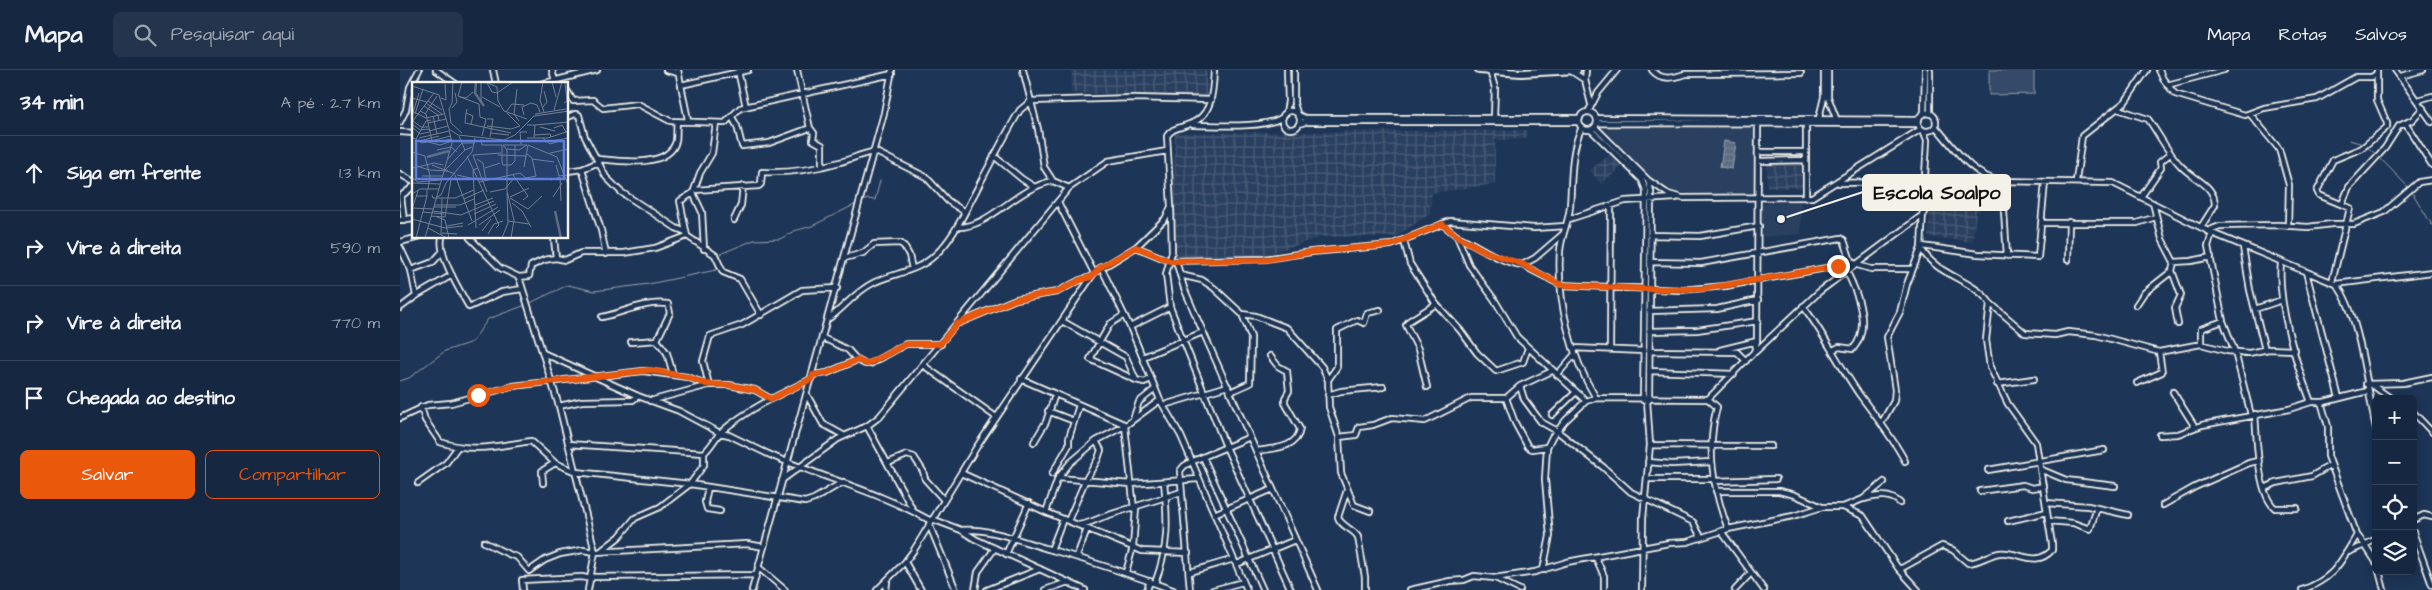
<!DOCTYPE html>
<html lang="pt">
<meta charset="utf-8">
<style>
:root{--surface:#162841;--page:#23344c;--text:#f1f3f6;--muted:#9ea6b1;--line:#35445a;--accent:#ea580c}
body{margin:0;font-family:"Architects Daughter",sans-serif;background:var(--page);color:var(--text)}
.controls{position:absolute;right:15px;bottom:15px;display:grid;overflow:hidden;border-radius:8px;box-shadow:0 2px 12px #0003}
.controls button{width:45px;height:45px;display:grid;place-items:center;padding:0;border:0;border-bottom:1px solid var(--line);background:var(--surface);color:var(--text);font:25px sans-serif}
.stop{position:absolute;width:15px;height:15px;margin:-11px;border:4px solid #ea580c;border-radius:50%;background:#fff}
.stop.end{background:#ea580c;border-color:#fff;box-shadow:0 1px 5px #0008}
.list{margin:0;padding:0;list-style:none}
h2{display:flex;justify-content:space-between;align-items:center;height:65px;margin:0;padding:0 20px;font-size:21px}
h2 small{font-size:16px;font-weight:400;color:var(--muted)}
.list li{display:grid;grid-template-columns:32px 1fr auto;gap:15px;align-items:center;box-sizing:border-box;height:75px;padding:0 20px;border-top:1px solid var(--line)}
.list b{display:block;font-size:19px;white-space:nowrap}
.list em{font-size:16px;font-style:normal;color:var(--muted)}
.actions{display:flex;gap:10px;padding:15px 20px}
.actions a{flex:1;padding:11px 0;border:1px solid var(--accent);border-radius:8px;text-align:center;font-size:18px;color:var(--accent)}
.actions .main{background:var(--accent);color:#fff}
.icon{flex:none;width:28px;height:28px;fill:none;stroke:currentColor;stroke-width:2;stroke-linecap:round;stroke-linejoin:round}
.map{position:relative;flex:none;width:2032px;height:520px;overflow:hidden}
header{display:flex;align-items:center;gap:30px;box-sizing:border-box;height:70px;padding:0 25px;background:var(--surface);border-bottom:1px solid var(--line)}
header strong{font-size:24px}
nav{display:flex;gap:28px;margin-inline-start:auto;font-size:18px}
.search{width:350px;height:45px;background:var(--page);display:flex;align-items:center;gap:12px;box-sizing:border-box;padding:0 18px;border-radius:8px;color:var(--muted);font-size:19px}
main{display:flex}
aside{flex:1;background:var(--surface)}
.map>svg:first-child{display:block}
.built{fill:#2a4060}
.industrial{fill:url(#industrial-grid)}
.green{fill:#354a67;stroke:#949ea8}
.water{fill:url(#water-rules);stroke:#9aa2ab}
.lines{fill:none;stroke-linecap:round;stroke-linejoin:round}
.stream{stroke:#9aa2ab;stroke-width:1}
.minor-casing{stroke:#f4f1e8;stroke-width:8}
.highway-casing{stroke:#f4f1e8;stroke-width:10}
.minor{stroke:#1d3557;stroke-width:4.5}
.highway{stroke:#1d3557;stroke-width:6}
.route{stroke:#ea580c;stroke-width:6}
.inset-river{fill:none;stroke:#5e6d82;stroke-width:2.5}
.inset-road{fill:none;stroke:#738091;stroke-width:1}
.view{fill:#5e7fdd;fill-opacity:0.15;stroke:#5e7fdd;stroke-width:2.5}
.inset-edge{fill:none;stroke:#f4f1e8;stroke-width:2.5}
.leader{fill:none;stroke:#f4f1e8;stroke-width:2}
.callout-dot{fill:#f4f1e8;stroke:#1d3557;stroke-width:2}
.callout{fill:#f4f1e8;stroke:#f4f1e8;stroke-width:2}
.callout-label{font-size:20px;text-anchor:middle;font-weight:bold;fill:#111}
</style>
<header>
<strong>Mapa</strong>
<div class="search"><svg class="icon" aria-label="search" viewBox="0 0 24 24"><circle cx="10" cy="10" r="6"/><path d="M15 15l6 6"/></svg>Pesquisar aqui</div>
<nav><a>Mapa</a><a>Rotas</a><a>Salvos</a></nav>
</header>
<main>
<aside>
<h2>34 min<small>A pé · 2.7 km</small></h2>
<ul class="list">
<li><svg class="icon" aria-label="ahead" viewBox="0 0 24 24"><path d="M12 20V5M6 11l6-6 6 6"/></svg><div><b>Siga em frente</b></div><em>1.3 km</em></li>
<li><svg class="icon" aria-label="right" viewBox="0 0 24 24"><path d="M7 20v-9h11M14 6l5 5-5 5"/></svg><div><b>Vire à direita</b></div><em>590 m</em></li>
<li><svg class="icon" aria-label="right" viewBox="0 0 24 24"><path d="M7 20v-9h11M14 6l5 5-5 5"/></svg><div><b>Vire à direita</b></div><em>770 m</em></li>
<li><svg class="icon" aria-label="arrive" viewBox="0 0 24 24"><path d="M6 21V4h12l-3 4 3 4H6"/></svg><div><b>Chegada ao destino</b></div></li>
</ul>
<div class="actions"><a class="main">Salvar</a><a>Compartilhar</a></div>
</aside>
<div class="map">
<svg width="2032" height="520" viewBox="0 0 2032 520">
<defs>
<pattern id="industrial-grid" width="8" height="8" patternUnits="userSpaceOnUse" patternTransform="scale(1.25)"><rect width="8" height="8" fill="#2a4060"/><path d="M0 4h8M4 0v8" fill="none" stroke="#4a5c77"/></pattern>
<pattern id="water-rules" width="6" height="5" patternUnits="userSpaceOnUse" patternTransform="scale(1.25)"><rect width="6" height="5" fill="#5e6d82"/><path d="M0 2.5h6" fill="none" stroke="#768294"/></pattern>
</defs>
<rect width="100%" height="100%" fill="#1d3557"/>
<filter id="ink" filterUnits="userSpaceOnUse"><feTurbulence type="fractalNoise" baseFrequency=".02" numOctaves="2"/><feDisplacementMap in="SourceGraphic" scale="10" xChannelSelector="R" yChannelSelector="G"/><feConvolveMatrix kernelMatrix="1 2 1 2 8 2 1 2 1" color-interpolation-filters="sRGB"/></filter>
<g filter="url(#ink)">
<path class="built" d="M1200 57H1356L1357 59 1358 123 1283 125 1274 123 1257 114Z
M1401 131V164L1363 167 1360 134Z"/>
<path class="industrial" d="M672 0H807V28L671 23Z
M1127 60 1126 69 1095 70V114L1032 123 1030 144 995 167H921L863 186 774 187 775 63Z
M1213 82 1224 96 1201 114 1190 100Z
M1367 93H1404V118H1367Z
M1532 111 1586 113 1580 141H1576L1573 172 1528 167Z"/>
<path class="green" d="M1589 0H1634V24L1589 25Z"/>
<path class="water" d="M1324 71 1336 73 1332 99 1320 97Z"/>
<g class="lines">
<path class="stream" d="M1949 70 1963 74
M1966 76 1977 85
M1980 88 2010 119 2032 155
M463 131 468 129 475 130 480 111
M319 190 320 184 354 170 380 169 394 161 412 156 458 133
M130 233 168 215 194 221 249 214 316 200 318 194
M0 311 9 308 45 281 72 272 88 249 126 235"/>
<defs>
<path id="minor" d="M36 0 56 14
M93 0 96 14
M152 0 155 11
M266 0 278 3
M278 0 288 50
M397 0 410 58 414 63 413 70 422 75V96
M623 0 638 59 644 97 653 111 669 118
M894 0V33L897 43
M1186 0 1185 10 1191 34
M1252 0C1261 11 1273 8 1285 4L1401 3
M1428 0V27L1436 48
M1759 0 1763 9 1775 24 1845 45 1864 38 1917 29 1956 7H1972L1976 4
M1995 0 2032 52
M338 1 346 37
M1090 1 1095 18 1094 47
M1171 1 1185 10
M2001 6 2023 0
M141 14 197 0
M281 15 348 0
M1767 15 1824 0
M168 22 173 31 193 30 203 38 238 34 270 51 325 53 340 38 492 4
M2018 30 2032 26
M1718 39 1748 49C1759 64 1767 82 1781 96 1793 109 1815 115 1815 135L1801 157
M882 50a9 9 0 1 1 18 0a9 9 0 1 1-18 0Z
M1188 42 1198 23 1217 0
M1179 51a9 9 0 1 1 18 0a9 9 0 1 1-18 0Z
M886 43 888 31 887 0
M1518 52a9 9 0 1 1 18 0a9 9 0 1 1-18 0Z
M1524 44 1525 0
M1530 44V0
M1850 44 1879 79 1889 115 1888 156
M898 45 905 48H1180
M168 47 175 44 179 45 185 67 206 107 221 122 276 158 286 162
M332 47 337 56 342 76 369 73 410 58
M1197 48 1519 50
M1419 48 1424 27V0
M0 52 6 40 10 17 19 0
M316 53 312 83 300 103 293 123 280 131 287 166 315 185 323 202 340 209 361 245
M1197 53 1518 54
M1406 53V128
M2005 53 2032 95
M899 54 905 52H1179
M793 55C815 55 865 59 883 47
M1535 56C1553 76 1573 108 1602 111L1713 113 1812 163 1936 214C1960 242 1967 321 1976 358
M1182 57C1170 81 1172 111 1170 136 1169 152 1161 166 1160 181 1157 231 1170 285 1196 328L1308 329 1354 282 1357 271 1358 53
M1195 57 1248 110 1251 121 1249 330
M1191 60 1242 110 1246 120 1243 330
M0 62 14 63
M474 81 526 107 548 131 565 142
M1359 82H1406
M594 86 622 109 633 116
M198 89C218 91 269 99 276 71 277 65 276 58 277 52
M1359 91 1406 90
M182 99 201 160 206 184
M168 101 182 99 199 92
M0 104 14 112
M1248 110 1268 124 1282 128 1412 127 1521 59
M1602 111 1607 186
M1676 111 1682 66 1725 32 1747 0
M1439 113 1589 110
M294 120 359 116 361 114 362 102C387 103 416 99 440 92 452 89 461 84 473 82
M293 123 302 142 304 179
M1741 127 1761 98 1760 92 1770 84
M658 132 694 203
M1753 133 1762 169 1774 192 1772 201 1781 225 1775 238 1778 254
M1942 134 1949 117 1985 78 1999 56 2012 50 2023 38
M771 139 772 182 766 204 770 237 826 377 891 520
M1169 149 1225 131 1276 128
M0 150 14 148
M4 150 1 126 14 116
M334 150 341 135 343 116
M1641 153H1737L1756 147
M1042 154 1057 166 1069 195 1094 229 1117 267 1186 331
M557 157C590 158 615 118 653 111
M1807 161 1820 156 1878 155 1908 157 1932 154H1954L1984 142 2019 112 2032 110
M1812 163 1808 176 1823 251 1835 282 1851 345
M1250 165 1300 166 1359 156
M1057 166C1079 175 1098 192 1122 195L1135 188 1163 164
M42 168C38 185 60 221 69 237L102 222 122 219
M70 168 100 198 119 207 159 336 195 482 188 520
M154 168 156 188
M1004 171 1010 194 1036 234 1060 260 1077 283 1096 301 1123 292 1128 278
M0 172 16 168
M1522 176 1578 184 1638 187 1645 112
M0 177 11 200 16 226
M736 177 770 191 864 189 911 182 991 175 1050 151 1134 158 1166 156
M1843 177 1850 220 1865 280
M445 188 463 183 474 174 500 173 504 176 509 185 512 199
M1668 190 1669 152
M776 191 784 218 796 246 918 520
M1250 192 1301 193 1441 168 1444 170 1452 194
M1774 192 1791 191 1811 187
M1881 193C1877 233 1896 294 1911 332
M1454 194 1471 199H1512
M1122 195 1161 215 1280 220 1326 216 1454 193
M701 197 730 257 760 330 781 366 847 520
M11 200 33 192 43 181
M1906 202 1939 328
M780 205 802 210 814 218 842 244 851 267 850 313 830 322
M119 207 129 206 131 196 144 190 156 188 165 190 181 183H224L255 178 287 166
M1932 212 1950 138 1919 125 1917 121 1933 90 1962 78 1987 57V53L1977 30V0
M1936 214 2032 202
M1590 233 1625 263 1655 265 1668 262 1696 265 1759 282 1801 274 1827 281 1849 283 1868 279 1895 280
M1736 235 1744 223 1772 201
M1403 236C1424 264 1439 295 1459 324 1475 346 1492 366 1505 391
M0 238 16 226 52 205
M1855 239 1882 230
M1249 241 1317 239 1358 230
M842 244 856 246 887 258 922 297 928 310 929 337 939 367 941 403 954 435 970 441
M724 245 710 254 690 289 736 310
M202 247C225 242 245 231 268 234L270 243 257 270
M428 249C444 238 455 222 473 213 493 203 518 202 535 185 554 168 564 143 576 121 590 94 604 67 620 40L631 31 734 28 811 30
M662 251 726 287 736 310 744 312 751 309
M559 253 616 229 657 222 680 210 691 207
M730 257 770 237
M1249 261 1297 260 1358 251
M423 268 448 280 457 290
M231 272 257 270 267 283 273 304
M1801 274V259L1823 251
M1173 278 1244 281
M1210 279 1211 136
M1320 280 1357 271
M1433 280 1439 277 1453 279C1472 257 1457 222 1446 200
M1249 281 1337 282 1346 291
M1355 282 1419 222 1524 144
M143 283 238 326 279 341 320 363 329 365C348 374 366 384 385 391 434 411 485 425 531 451
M743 287 803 262
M523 295 596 347
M1249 301 1334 304
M413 305 427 303 457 290 465 294H470L506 274H541
M1157 305 1175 284
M621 309 726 355
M928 310 937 297V260L957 250 964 253 967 243 980 240
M1737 313 1762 302 1759 282
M1597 314 1634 309
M1966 314 2003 313 2032 307
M1972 315 1992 329
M1120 316 1124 329 1141 352 1157 361 1203 397 1231 422 1293 452 1301 467
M1027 317 1018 279 1006 255 1009 251 1036 234
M1773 322 1795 357
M407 325 423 354 443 365
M928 325 941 321 983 317
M1106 328 1115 353 1128 377 1132 379 1147 377
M1308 329 1317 337C1306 379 1313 419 1328 459
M250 331 309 315 303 291 310 266 342 255 402 220 437 218
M1921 332 1928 356V386L1957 465 1965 475 1976 469
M764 335 828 316
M159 336 182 331 233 330 238 326
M21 337 25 350 40 372C74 383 97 376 131 371L155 393 176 402 290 414 405 432 414 429 443 412
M648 341 674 351
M2013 342 2032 362
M1855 344C1857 366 1857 424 1875 438H1897
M1152 345 1176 322
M0 348 28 335 51 333 113 316 243 301 287 307 309 315H329L355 320 371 329
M733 349 739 332 755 319
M1482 352 1494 331 1495 320 1487 267 1500 242 1507 214 1521 178 1527 70 1523 60
M467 356 513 440
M725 356 734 439
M1760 365 1778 364 1802 355 1889 339 1911 332H1924L1968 321
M939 367 956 365 959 357 973 355 992 348 1025 351 1071 328H1106L1120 316 1152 301
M634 372 646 352 655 324
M168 374 304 383C311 377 315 368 321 362 348 339 380 324 411 309
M1250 375 1371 376
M857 381C873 378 897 379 900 359L885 333V328L889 321 887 301 878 296 870 286
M803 387 863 520
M1248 392 1272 394 1311 392
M488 393 507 385 514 387 523 401 525 409 544 430
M1588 400 1704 380
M1642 400 1666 410 1715 416
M561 403 646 442 742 481 788 483
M652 404 669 375V368L679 335
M658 408 670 393 696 371 726 355 760 330
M1247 409H1313
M382 410 438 369 467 356 479 347 669 118 708 91 767 81
M1314 411 1376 409
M18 413 46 393 57 378
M143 413 142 401 155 393
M308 417 305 432 307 439 320 441
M1865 418 1876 413 1912 406 1931 395
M947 420 938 447C941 457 953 458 958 467L965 507V520
M1316 421H1379L1395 425 1422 437
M1580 421 1623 415 1632 418 1644 416
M1464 429C1477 426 1490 423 1500 433
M1646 433 1688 436 1728 445
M1763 435 1795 417 1849 393 1858 391
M1443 437 1463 429 1484 412
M646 442 658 408 731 414 798 409
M814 444 873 419
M532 449 561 460 575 469 685 520
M2013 450 2024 445 2032 447
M668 451 685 411 698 389 701 380 696 371
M1608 451 1647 442
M1648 451 1673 453 1690 459 1697 438
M529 454 556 520
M678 455C690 454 698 448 709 445 733 437 757 430 781 422
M561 460C593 458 622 472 652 480 693 492 733 505 773 520
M1321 461 1364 520
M2013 462 2032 515
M84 472C96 478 106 484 117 487L129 501 145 490 160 484 183 480 195 482 347 474 364 477
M651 480 663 449
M201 481 219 467 235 448 260 437 290 414 304 395V383
M1946 483 1965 475 1976 492
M606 484 629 433
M677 486 687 459
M1196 488 1204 506V520
M505 492 521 520
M837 494 895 470
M358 497 385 520
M1498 498 1518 520
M1143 500 1150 466 1145 409 1147 377 1152 367 1166 350 1186 331 1196 328
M1979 501 1984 520
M726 502 733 477 736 438
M790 502 834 489
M192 507 356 505
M1095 508 1120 520
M755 513C769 477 768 450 764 412
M123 520 122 510 182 507 191 509
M352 520 484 43 492 0
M477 520 505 492 514 480 576 378 694 203 736 177 765 149 771 137 767 66C772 58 779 58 787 55 812 48 813 23 814 0
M486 520 487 512
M575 520 578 502 595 478
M587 520 640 499
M645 520 668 512
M747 520 750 511
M790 520 780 401 784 396 791 392 850 367
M813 520 843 512
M1010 520 1050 511 1064 510 1074 506 1094 508 1135 502 1167 492 1269 473 1287 472 1328 459 1393 446 1422 437H1443L1463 446 1498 498H1502L1542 476 1553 480 1568 493C1580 492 1588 485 1599 483 1618 480 1635 499 1652 480V474L1636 373 1608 334 1590 297 1586 270 1590 233C1573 209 1536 206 1521 178
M1242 520 1243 448 1250 375 1247 330
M1335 520 1351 503
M1902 520C1935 508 1940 493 1957 465"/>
<path id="highway" d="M1079 0 1121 3 1177 0"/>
</defs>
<use href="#minor" class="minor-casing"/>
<use href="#highway" class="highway-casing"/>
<use href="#minor" class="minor"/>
<use href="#highway" class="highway"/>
</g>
</g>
<g class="lines" filter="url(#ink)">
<path class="route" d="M78 325 113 316 250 300 287 307 306 314 329 315 355 320 371 329 411 309 413 305 427 303 457 290 467 294 506 274H540L557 254 616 229 657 222 680 210 691 207 701 197 736 177 770 191 864 190 911 182 991 175 1042 154 1057 166 1086 182 1122 194 1161 215 1245 219H1303L1438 196"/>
</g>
<g transform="translate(12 12)">
<rect width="156" height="156" fill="#1d3557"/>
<path class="inset-river" d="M64 0 63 11 72 24M15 75 37 69M143 129 149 156"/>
<path class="inset-road" d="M50 0 46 14 67 22 68 35 74 37 70 54M74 0 85 5 86 19 92 29 115 37M131 0 128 18 132 30M140 0 144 15M75 1 80 10 85 11M0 4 27 13 37 47 46 53 92 58 103 53 122 34 157 29M105 7 102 32 107 39M85 11 101 0M48 15 54 16 61 10M70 15 88 25M0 16 15 20M29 16 34 18 33 2M16 19 30 28M69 20V0M14 21 30 32M40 21 37 27 39 41 50 51M40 21 41 0M152 21 155 19 153 1M12 24 26 33 27 39M131 25 135 20 132 9M40 26 45 20 43 11M55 27 54 31 61 34 59 42M142 28 150 0M0 29 14 36 32 32M8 29 14 32 20 59M94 30 100 22 112 23M54 31 53 41 99 51M95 31 108 44M3 32 11 7M13 32 25 14M123 32 154 27M112 33 110 25 119 21 125 23 128 30M0 34 7 11M21 34 25 52M75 37H81L78 55M1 39 9 45H16M0 40 22 11M16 41 34 37M0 42 8 48 17 47M115 43H123L122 56M123 43 157 40M75 44 99 47 108 44M0 45 8 52 17 50M128 45 143 49M142 46 150 43 154 50M17 49 36 44M79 51 97 53M122 53 138 52 139 55M47 54 53 68M0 55 10 61 39 54M7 56 37 49M115 56H136L157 49M131 56 138 62 148 59M4 57 14 39 19 38M69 57 70 63H90M7 59 27 54M16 60 28 63 40 59M24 60 40 57M133 60 157 56M109 62 108 50H115M90 63V80L91 83H99L103 79V63M91 63H115M91 63 95 68V83M116 63 145 75 157 105M95 67 107 68 115 63M25 68 39 65 45 70M0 70 13 74 18 94 16 107M138 71 157 67M61 73 75 110M61 73 89 71M86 73 114 74M55 74 87 143 84 146M36 77 50 61H63M65 77 71 81 74 99M120 77 142 80M20 83 43 92M95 83V109L102 138 99 156M144 83 147 94 157 93M5 84 17 88 36 89M112 85 116 63M1 86 22 81 31 83M73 86 88 81M33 88 53 68 60 65M43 93 60 139M45 93 63 97M101 93 116 114 111 118M10 94H31M0 96 6 100 29 98M139 98 148 95 149 119M67 100 108 91 114 96 124 94 120 76 115 72M0 101 28 102M78 110 93 107 102 96M0 112 8 107H27M20 113 21 116H43L62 108M4 114H15V107M25 115 29 113 34 101 60 70 63 56M98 115 117 106M141 115 150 101M98 116 116 127 130 114M52 117 72 108M100 121 110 129 119 145M22 123H48L62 117M63 123 81 116M22 125H44M0 126 21 127M0 127 6 109M21 129 49 133 82 119M11 130 32 132M62 132 84 122M19 134 33 135 39 97M25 135 33 138 37 156M0 137 33 146 51 144M96 139 117 142M56 143 86 125M67 143 88 128M35 144 51 141M16 146 35 156M64 146 61 88 66 86M70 149 79 137M30 151 45 152M76 152 82 142 91 139M29 153 30 116M4 156 15 114M13 156 40 61 37 48M90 156 96 141 95 111"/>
<path class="view" d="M4 59H152V97H4Z"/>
<rect width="156" height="156" class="inset-edge"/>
</g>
<path class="leader" d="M1381 149L1463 122"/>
<circle class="callout-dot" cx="1381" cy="149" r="5"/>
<rect class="callout" x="1463" y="105" width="147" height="35" rx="5"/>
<g class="callout-label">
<text x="1537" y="129">Escola Soalpo</text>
</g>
</svg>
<div class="controls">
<button>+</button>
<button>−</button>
<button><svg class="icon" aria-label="locate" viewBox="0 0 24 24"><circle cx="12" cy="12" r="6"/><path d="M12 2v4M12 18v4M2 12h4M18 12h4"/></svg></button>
<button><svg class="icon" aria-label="layers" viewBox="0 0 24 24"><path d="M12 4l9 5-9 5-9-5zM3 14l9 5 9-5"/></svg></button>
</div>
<div class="stop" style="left:78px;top:325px"></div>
<div class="stop end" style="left:1438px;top:196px"></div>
</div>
</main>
